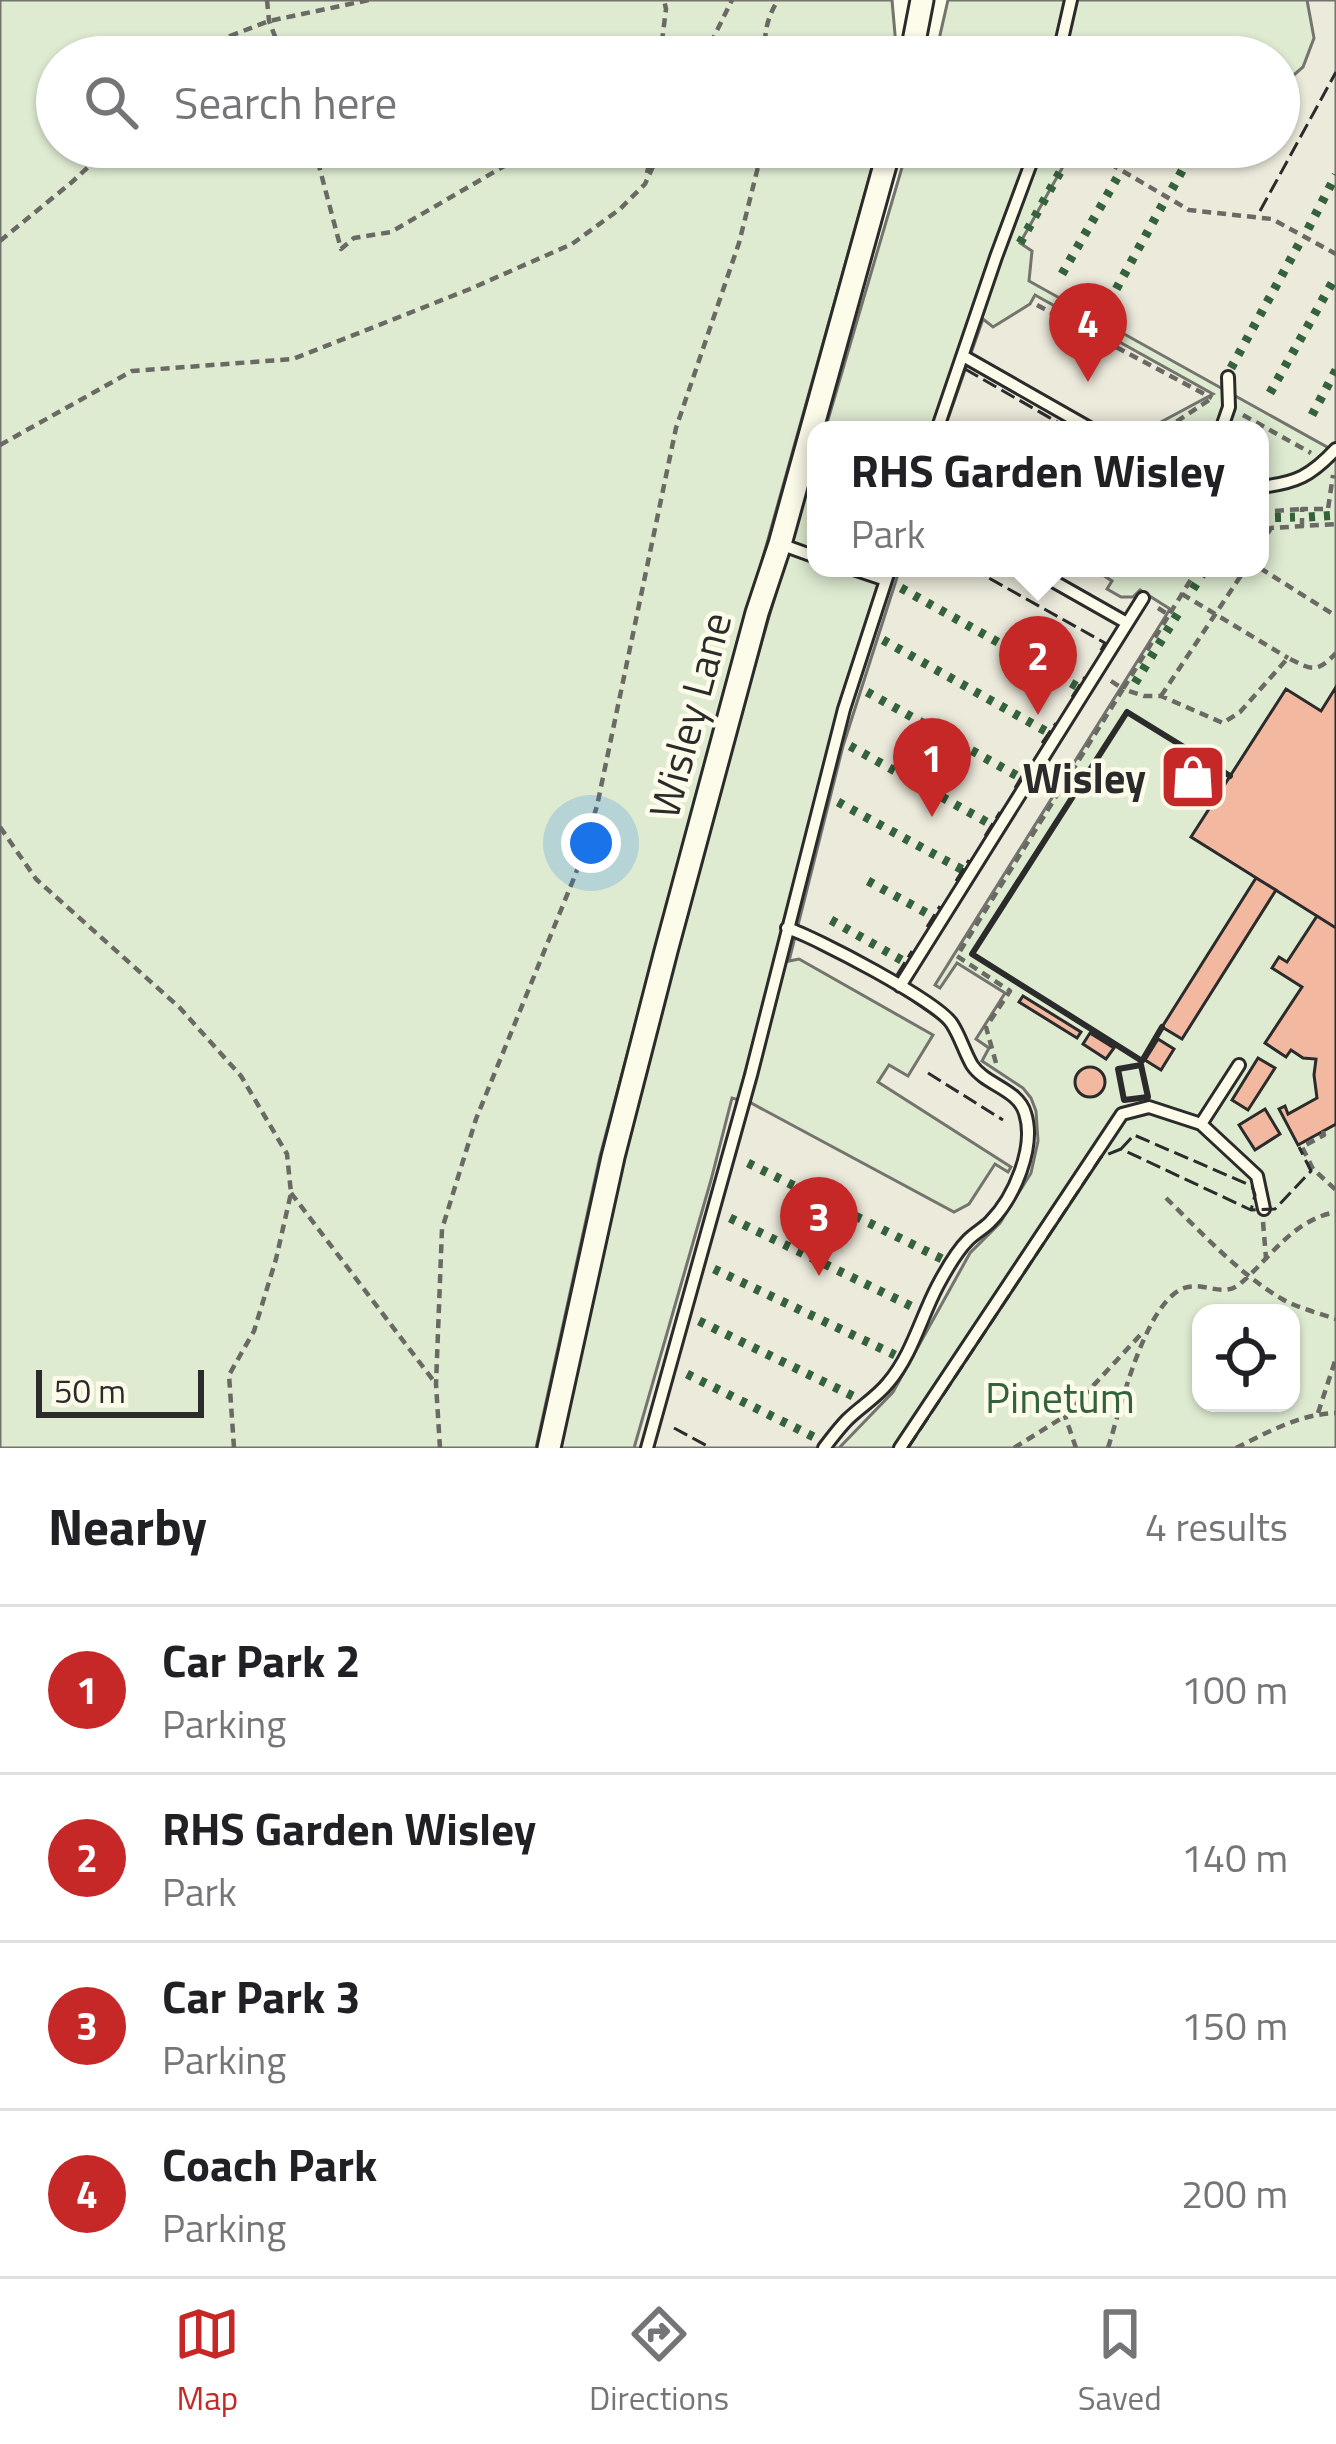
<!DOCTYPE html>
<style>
:root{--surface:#fff;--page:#f6f6f6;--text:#202124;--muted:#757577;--line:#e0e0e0;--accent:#c62828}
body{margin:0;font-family:"Titillium Web",sans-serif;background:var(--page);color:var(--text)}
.controls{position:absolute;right:36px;bottom:36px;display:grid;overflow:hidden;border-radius:24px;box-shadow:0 3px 9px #0004}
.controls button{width:108px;height:108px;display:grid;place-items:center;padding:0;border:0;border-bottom:3px solid var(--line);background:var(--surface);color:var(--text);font:60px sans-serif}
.scale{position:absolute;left:36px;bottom:30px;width:168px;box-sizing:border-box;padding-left:12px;border:6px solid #2b2b2b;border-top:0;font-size:33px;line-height:42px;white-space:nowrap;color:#2b2b2b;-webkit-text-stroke:9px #fdfbea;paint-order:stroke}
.you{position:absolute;left:591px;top:843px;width:42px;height:42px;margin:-30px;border:9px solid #fff;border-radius:50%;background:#1a73e8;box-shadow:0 0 0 18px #1a73e833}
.badge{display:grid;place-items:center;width:78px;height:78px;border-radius:50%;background:var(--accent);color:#fff;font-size:39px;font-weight:700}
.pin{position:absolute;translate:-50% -99px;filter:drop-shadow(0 3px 6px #0008)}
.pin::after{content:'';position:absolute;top:63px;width:42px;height:36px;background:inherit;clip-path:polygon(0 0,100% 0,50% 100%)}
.popup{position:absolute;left:807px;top:421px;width:462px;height:156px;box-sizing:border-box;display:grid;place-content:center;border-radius:24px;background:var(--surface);filter:drop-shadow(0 3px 9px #0005);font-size:39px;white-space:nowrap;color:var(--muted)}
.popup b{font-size:45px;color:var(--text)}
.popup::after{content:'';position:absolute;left:50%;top:100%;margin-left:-24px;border:24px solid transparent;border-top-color:var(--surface)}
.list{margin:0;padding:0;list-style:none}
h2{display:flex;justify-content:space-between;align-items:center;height:156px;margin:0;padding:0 48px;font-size:51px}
h2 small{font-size:39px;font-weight:400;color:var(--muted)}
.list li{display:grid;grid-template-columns:78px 1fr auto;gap:36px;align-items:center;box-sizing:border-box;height:168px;padding:0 48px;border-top:3px solid var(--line)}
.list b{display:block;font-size:45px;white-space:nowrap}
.list p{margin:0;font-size:39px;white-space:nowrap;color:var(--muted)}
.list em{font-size:39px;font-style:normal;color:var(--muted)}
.icon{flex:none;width:66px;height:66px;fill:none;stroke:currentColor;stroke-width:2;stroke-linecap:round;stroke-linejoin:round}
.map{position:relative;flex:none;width:1336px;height:1448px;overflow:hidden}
.search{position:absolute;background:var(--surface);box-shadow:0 3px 9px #0004;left:36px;right:36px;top:36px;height:132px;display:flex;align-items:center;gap:30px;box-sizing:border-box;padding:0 42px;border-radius:66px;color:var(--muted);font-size:45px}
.sheet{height:828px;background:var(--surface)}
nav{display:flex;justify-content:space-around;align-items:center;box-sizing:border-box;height:168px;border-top:3px solid var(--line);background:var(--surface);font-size:33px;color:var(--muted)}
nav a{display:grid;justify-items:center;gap:6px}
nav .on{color:var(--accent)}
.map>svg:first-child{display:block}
.green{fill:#deebd1;stroke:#74746e;stroke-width:3;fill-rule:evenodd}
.parking{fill:#eceadb;stroke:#74746e;stroke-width:3}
.building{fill:#f2b8a0;stroke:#2b2b2b;stroke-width:3}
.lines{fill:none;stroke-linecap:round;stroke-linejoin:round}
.service-casing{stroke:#2b2b2b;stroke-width:16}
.minor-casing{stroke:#2b2b2b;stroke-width:27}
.path{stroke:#6a6964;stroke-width:4.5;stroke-dasharray:9 6;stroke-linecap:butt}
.service{stroke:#fdfbea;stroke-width:10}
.minor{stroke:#fdfbea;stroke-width:21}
.hedge{stroke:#34623c;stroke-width:9;stroke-dasharray:6 9;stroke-linecap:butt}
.fence{stroke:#2b2b2b;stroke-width:3;stroke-dasharray:15 6;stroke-linecap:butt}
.wall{stroke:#2b2b2b;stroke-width:6}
.labels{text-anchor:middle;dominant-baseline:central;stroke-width:9;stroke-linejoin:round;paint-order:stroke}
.street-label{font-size:42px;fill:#2b2b2b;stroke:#fdfbea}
.poi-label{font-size:42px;font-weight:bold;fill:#2b2b2b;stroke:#fdfbea;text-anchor:end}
.park-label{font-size:42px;fill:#34623c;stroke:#fdfbea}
</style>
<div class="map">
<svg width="1336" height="1448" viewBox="0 0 1336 1448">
<rect width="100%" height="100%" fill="#fdfbea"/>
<path class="green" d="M0 0H892L897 57H57V147H878L705 764 600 1156 536 1448H0Z
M948 0H1336V1448H559C580 1362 595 1276 616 1190 676 946 741 702 816 461V568H1260V430H825L908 147H1279V57H935ZM1201 1313H1291V1403H1201Z"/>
<path class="parking" d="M1307 0H1336V452L1029 281 1032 251 1020 243 1074 147H1279V80L1287 81 1303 67 1314 38Z
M1035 295 1213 394 1146 430H944L983 319 993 327 1030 304Z
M900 568H1092L1112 581 1107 589 1121 597H1133L1140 590 1170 609 935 985 940 988 957 963 1005 993 976 1039 989 1048 982 1061 1023 1088 1031 1098 1036 1111 1038 1141 1031 1173 1000 1223 970 1253 893 1392 839 1448H634L711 1180 732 1098 751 1103 954 1212 969 1204 995 1164 1008 1172 1011 1167 878 1082 889 1065 908 1076 933 1035 799 959 789 961 843 746Z"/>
<path class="building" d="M1336 687V928L1191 837 1286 689 1321 711Z
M1256 878 1276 890 1182 1039 1162 1027Z
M1317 916 1336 928V1124L1298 1145 1279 1109 1285 1106 1288 1114 1317 1098 1314 1075 1316 1059 1303 1058 1291 1050 1286 1057 1265 1043 1302 987 1272 968 1279 957 1287 962Z
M1023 996 1081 1032 1077 1038 1019 1002Z
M1090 1033 1114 1048 1106 1059 1083 1044Z
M1158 1039 1174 1049 1161 1070 1145 1060Z
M1258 1058 1275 1068 1248 1110 1232 1100Z
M1075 1082a15 15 0 1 1 30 0a15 15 0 1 1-30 0Z
M1265 1109 1280 1134 1255 1150 1239 1125Z"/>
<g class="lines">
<defs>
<path id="service" d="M914 43 931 57
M1058 57 1071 0
M963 356 1093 430
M937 430 996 257 1037 147
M1221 430 1229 407 1228 377
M1260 487C1296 483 1311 476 1336 449
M780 544 816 557
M850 568 886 580 890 568
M1030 568 1127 623
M787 928C815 937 939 1002 952 1024 960 1036 964 1051 972 1065 985 1085 1018 1089 1025 1113 1036 1147 1014 1198 990 1222 983 1229 975 1233 968 1240 956 1252 946 1270 938 1285 921 1317 912 1355 888 1383 877 1397 860 1407 847 1420 839 1428 831 1439 824 1448
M900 986 1143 598
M1201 1124 1257 1176 1264 1209
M647 1448 751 1075 844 709 886 580
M900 1448 1122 1114 1149 1107 1201 1124 1239 1065"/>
<path id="minor" d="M911 57 922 0
M549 1448 613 1157 666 951 757 613 780 544 890 147"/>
</defs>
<use href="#service" class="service-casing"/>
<use href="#minor" class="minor-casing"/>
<path class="path" d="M267 0 269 21 283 57
M208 57 230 36 269 21 369 0
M660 57 666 9 664 0
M704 57 732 0
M765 57C764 35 766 19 778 0
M314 147 341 249 354 238 391 232 537 147
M1097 156 1189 210 1272 219 1336 254
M647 173 653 147
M0 241 72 182 110 147
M1037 305 1212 398
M1243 415 1311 453
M1164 430 1212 398
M0 445 132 371 293 359 470 289 572 244 620 209 645 184 662 147
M1260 512 1302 509
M1302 527V509H1328L1333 475
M1260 546 1271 528 1336 524
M1260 568 1336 616
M1182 594 1288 658
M1158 608 1169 615 1198 568
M1111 681 1123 689 1169 615
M1161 696 1246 568
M0 827 36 879 180 1008 241 1076 287 1154 291 1193 276 1259 254 1331 229 1375 234 1448
M996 1063 986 1027 1010 991 957 956 1123 689 1144 696H1161L1223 723 1240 712 1288 658C1312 670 1316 674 1336 653
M1323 1131 1324 1135 1302 1147 1313 1169 1336 1190
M291 1193 436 1384
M1166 1198C1202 1233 1238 1273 1282 1299 1298 1308 1318 1313 1336 1319
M1263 1222 1266 1258
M1318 1413 1336 1358
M440 1448 436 1384 442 1229 476 1119 576 873 597 806 676 428 739 243 763 147
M1014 1448 1065 1416
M1076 1448 1065 1416 1144 1331
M1108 1448C1120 1411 1146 1295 1188 1287 1208 1283 1224 1298 1241 1283 1272 1256 1293 1220 1336 1212
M1236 1448C1268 1432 1300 1414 1336 1413"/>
<use href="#service" class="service"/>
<use href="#minor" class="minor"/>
<path class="hedge" d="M1123 164 1133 147
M1172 189 1195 147
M1308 229 1336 175
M1020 243 1064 165
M1062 274 1117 178
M1109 302 1163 204
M1231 368 1299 244
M1270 393 1336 276
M1312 415 1336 370
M1309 517 1336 515
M1260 518 1295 517
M901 588 1078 687
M1193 589 1206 568
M883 640 1049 733
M1135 683 1182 607
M867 692 1021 778
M850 746 992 825
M838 802 963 870
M868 881 934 917
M831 920 905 962
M748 1163 942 1259
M730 1218 915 1308
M714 1269 895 1355
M699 1321 861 1400
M687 1374 818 1439"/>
<path class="fence" d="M1064 165 1074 147
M1260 211 1336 72
M965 369 1071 430
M1238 430 1243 422
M971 568 1105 643 1100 652
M1072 697 1085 677
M1042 743 1056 723
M1015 788 1028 766
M985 836 1000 812
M956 881 969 860
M927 927 940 906
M897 975 912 951
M928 1073 1003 1120
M1121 1149 1134 1135 1252 1186 1255 1195 1251 1210
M674 1428 711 1448
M908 1448 1101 1157 1121 1149 1251 1210 1275 1209 1311 1171 1299 1147"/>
<path class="wall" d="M1208 762 1230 776
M1162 1027 1142 1061 972 954 1127 712 1187 749
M1141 1065 1148 1097 1124 1100 1118 1069Z"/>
</g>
<defs>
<symbol id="shop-square" viewBox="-11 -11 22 22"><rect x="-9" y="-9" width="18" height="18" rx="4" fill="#c62828" stroke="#fdfbea"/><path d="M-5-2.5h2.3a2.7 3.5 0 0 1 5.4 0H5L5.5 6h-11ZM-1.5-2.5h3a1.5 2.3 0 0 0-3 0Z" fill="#fff"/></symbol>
</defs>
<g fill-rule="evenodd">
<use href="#shop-square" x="1155" y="739" width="76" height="76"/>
</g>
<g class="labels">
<g class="street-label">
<text transform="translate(689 715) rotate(-75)">Wisley Lane</text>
</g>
<g class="poi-label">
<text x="1146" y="777">Wisley</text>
</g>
<g class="park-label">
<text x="1060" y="1397">Pinetum</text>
</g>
</g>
</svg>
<div class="controls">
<button><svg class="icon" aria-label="locate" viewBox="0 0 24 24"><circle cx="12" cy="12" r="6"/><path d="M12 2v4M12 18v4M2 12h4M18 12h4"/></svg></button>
</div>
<div class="scale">50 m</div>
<div class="you"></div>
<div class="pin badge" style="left:932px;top:817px">1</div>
<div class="pin badge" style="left:1038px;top:715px">2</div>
<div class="popup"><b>RHS Garden Wisley</b>Park</div>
<div class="pin badge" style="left:819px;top:1276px">3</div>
<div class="pin badge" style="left:1088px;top:382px">4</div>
<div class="search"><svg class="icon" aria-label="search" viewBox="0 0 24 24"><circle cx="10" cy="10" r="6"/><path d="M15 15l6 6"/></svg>Search here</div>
</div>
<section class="sheet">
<h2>Nearby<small>4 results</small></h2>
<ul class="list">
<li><span class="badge">1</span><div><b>Car Park 2</b><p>Parking</p></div><em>100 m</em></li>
<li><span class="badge">2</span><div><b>RHS Garden Wisley</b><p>Park</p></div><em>140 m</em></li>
<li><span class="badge">3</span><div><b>Car Park 3</b><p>Parking</p></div><em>150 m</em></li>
<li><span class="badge">4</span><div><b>Coach Park</b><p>Parking</p></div><em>200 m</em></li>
</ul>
</section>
<nav>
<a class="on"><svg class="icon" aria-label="map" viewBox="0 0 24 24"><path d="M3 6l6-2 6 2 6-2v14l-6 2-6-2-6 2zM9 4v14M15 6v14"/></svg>Map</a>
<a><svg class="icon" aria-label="directions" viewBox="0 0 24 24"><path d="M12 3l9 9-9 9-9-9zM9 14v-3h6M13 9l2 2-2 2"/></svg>Directions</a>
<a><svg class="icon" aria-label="saved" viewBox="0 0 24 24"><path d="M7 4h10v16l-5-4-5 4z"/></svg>Saved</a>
</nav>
